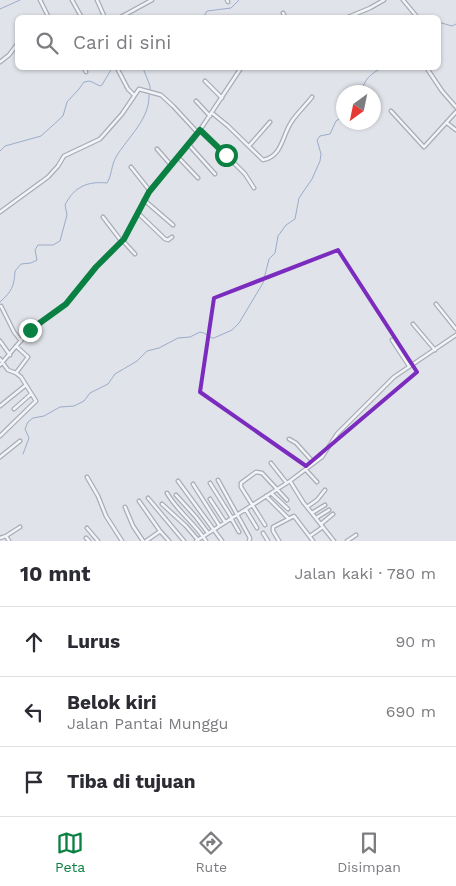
<!DOCTYPE html>
<html lang="id">
<meta charset="utf-8">
<style>
:root{--surface:#fff;--page:#f7f7f7;--text:#2b2b33;--muted:#7c7c81;--line:#e1e1e2;--accent:#0b8043}
body{margin:0;font-family:"Work Sans",sans-serif;background:var(--page);color:var(--text)}
.compass{position:absolute;left:336px;top:85px;width:45px;height:45px;border-radius:50%;background:var(--surface);box-shadow:0 1px 4px #0004;rotate:213deg}
.stop{position:absolute;width:15px;height:15px;margin:-11px;border:4px solid #0b8043;border-radius:50%;background:#fff}
.stop.end{background:#0b8043;border-color:#fff;box-shadow:0 1px 5px #0008}
.list{margin:0;padding:0;list-style:none}
h2{display:flex;justify-content:space-between;align-items:center;height:65px;margin:0;padding:0 20px;font-size:21px}
h2 small{font-size:16px;font-weight:400;color:var(--muted)}
.list li{display:grid;grid-template-columns:32px 1fr auto;gap:15px;align-items:center;box-sizing:border-box;height:70px;padding:0 20px;border-top:1px solid var(--line)}
.list b{display:block;font-size:19px;white-space:nowrap}
.list p{margin:0;font-size:16px;white-space:nowrap;color:var(--muted)}
.list em{font-size:16px;font-style:normal;color:var(--muted)}
.icon{flex:none;width:28px;height:28px;fill:none;stroke:currentColor;stroke-width:2;stroke-linecap:round;stroke-linejoin:round}
.map{position:relative;flex:none;width:456px;height:541px;overflow:hidden}
.search{position:absolute;background:var(--surface);box-shadow:0 1px 4px #0004;left:15px;right:15px;top:15px;height:55px;display:flex;align-items:center;gap:12px;box-sizing:border-box;padding:0 18px;border-radius:8px;color:var(--muted);font-size:19px}
.sheet{height:275px;background:var(--surface)}
nav{display:flex;justify-content:space-around;align-items:center;box-sizing:border-box;height:70px;border-top:1px solid var(--line);background:var(--surface);font-size:14px;color:var(--muted)}
nav a{display:grid;justify-items:center;gap:2px}
nav .on{color:var(--accent)}
.map>svg:first-child{display:block}
.lines{fill:none;stroke-linecap:round;stroke-linejoin:round}
.stream{stroke:#9bacc9;stroke-width:1}
.street-casing{stroke:#a9adb7;stroke-width:5}
.street{stroke:#f3f4f7;stroke-width:2.5}
.route{stroke:#0b8043;stroke-width:6}
.marked{fill:none;stroke:#7b2cbf;stroke-width:4;stroke-linejoin:round}
</style>
<div class="map">
<svg width="456" height="541" viewBox="0 0 456 541">
<rect width="100%" height="100%" fill="#e0e3e9"/>
<g class="lines">
<path class="stream" d="M0 9 20 0
M203 18 207 11 231 8 239 0
M438 22 452 26 456 24
M143 68 150 86V90
M361 92C365 79 370 74 382 68
M0 151 5 146 41 136 63 116 67 102 79 89 84 82 90 81 100 86 102 85 112 68
M0 302C12 291 14 287 15 271L21 264 31 263 37 260 35 250 38 245H53L60 241 67 215 65 205C74 187 87 181 107 183 112 175 111 166 116 157 128 137 150 119 149 95
M23 454 29 438 25 429 28 422 33 418 44 416 60 407 74 406 84 401 90 393 108 384 115 374 137 361 147 351 159 348 178 338 190 337 200 332 204 333 212 338H214L232 330 239 323 263 283 269 259 275 253 278 236 286 225 295 219 299 198 312 179 320 161 321 154 317 140 320 136 330 134 336 121 344 116"/>
<defs>
<path id="street" d="M40 0 49 18
M72 0 82 18
M97 0 105 18
M227 0 228 2
M403 0 418 18
M283 13 286 18
M119 18 152 0
M346 18 370 8 384 0
M0 62 9 55 18 43
M84 68 86 72
M117 68 128 89 134 95
M428 70 442 91 456 107
M205 81 222 98
M196 101 210 116
M391 111 424 147 456 112
M212 113 228 126 263 160C283 156 282 135 292 121 298 112 306 105 312 97
M447 123 456 130
M201 130 245 174 254 188
M189 145 215 174
M249 146 270 122
M157 149 171 165
M178 157 198 178
M131 167 150 191
M144 200 173 225
M0 212 48 177 58 166 64 156 100 139 122 114 139 89 161 95 173 106 198 133
M138 213 165 239 168 240 172 237
M103 217 122 242
M123 241 135 254
M436 304 456 329
M1 306 14 332 21 341
M413 324 435 350
M392 340 409 366
M0 341 10 355
M0 359 8 370 16 373 21 377 36 401 0 436
M0 365 30 330 66 304 96 267 124 239 149 192 167 170 194 139 241 68
M16 373 28 357 16 346
M0 406 26 385
M14 409 31 394
M289 439 296 443 314 463
M0 457 20 441
M271 463 286 482
M306 470 317 482
M87 477 98 496 106 516 122 541
M218 480 250 538 249 541
M178 481 222 541
M290 481 303 502 334 541
M210 483 232 518
M193 484 219 525
M167 493C177 511 195 523 206 541
M271 493 288 509
M176 495 196 517 208 533
M266 496 288 518
M148 498 184 541
M210 499 225 522
M139 501 160 531 169 541
M162 504 186 526 198 540
M125 507 133 526 143 541
M307 507 317 500 325 490
M246 510 257 528
M312 513 325 505
M231 518 239 532
M316 518 329 510
M321 524 333 514
M265 525 241 487V483L256 472 262 473 287 500
M87 528 98 541
M263 533 268 541
M6 536 20 527
M310 536 323 527
M0 538 6 536 9 541
M86 538 89 541
M146 541 159 532
M196 541 290 481 322 457 337 434 394 377 456 335
M279 541 273 531V527L294 516 313 541
M347 541 356 535"/>
</defs>
<use href="#street" class="street-casing"/>
<use href="#street" class="street"/>
</g>
<g class="lines">
<path class="route" d="M30 330 66 304 96 267 124 239 149 192 200 130 226 155"/>
</g>
<path class="marked" d="M338 250 417 372 306 466 200 392 214 298Z"/>
</svg>
<svg class="compass" viewBox="-18 -18 36 36"><path d="M0-13l5 13h-10z" fill="#e53935"/><path d="M0 13l5-13h-10z" fill="#7c7c81"/></svg>
<div class="stop" style="left:226px;top:155px"></div>
<div class="stop end" style="left:30px;top:330px"></div>
<div class="search"><svg class="icon" aria-label="search" viewBox="0 0 24 24"><circle cx="10" cy="10" r="6"/><path d="M15 15l6 6"/></svg>Cari di sini</div>
</div>
<section class="sheet">
<h2>10 mnt<small>Jalan kaki · 780 m</small></h2>
<ul class="list">
<li><svg class="icon" aria-label="ahead" viewBox="0 0 24 24"><path d="M12 20V5M6 11l6-6 6 6"/></svg><div><b>Lurus</b></div><em>90 m</em></li>
<li><svg class="icon" aria-label="left" viewBox="0 0 24 24"><path d="M17 20v-9H6M10 6l-5 5 5 5"/></svg><div><b>Belok kiri</b><p>Jalan Pantai Munggu</p></div><em>690 m</em></li>
<li><svg class="icon" aria-label="arrive" viewBox="0 0 24 24"><path d="M6 21V4h12l-3 4 3 4H6"/></svg><div><b>Tiba di tujuan</b></div></li>
</ul>
</section>
<nav>
<a class="on"><svg class="icon" aria-label="map" viewBox="0 0 24 24"><path d="M3 6l6-2 6 2 6-2v14l-6 2-6-2-6 2zM9 4v14M15 6v14"/></svg>Peta</a>
<a><svg class="icon" aria-label="directions" viewBox="0 0 24 24"><path d="M12 3l9 9-9 9-9-9zM9 14v-3h6M13 9l2 2-2 2"/></svg>Rute</a>
<a><svg class="icon" aria-label="saved" viewBox="0 0 24 24"><path d="M7 4h10v16l-5-4-5 4z"/></svg>Disimpan</a>
</nav>
